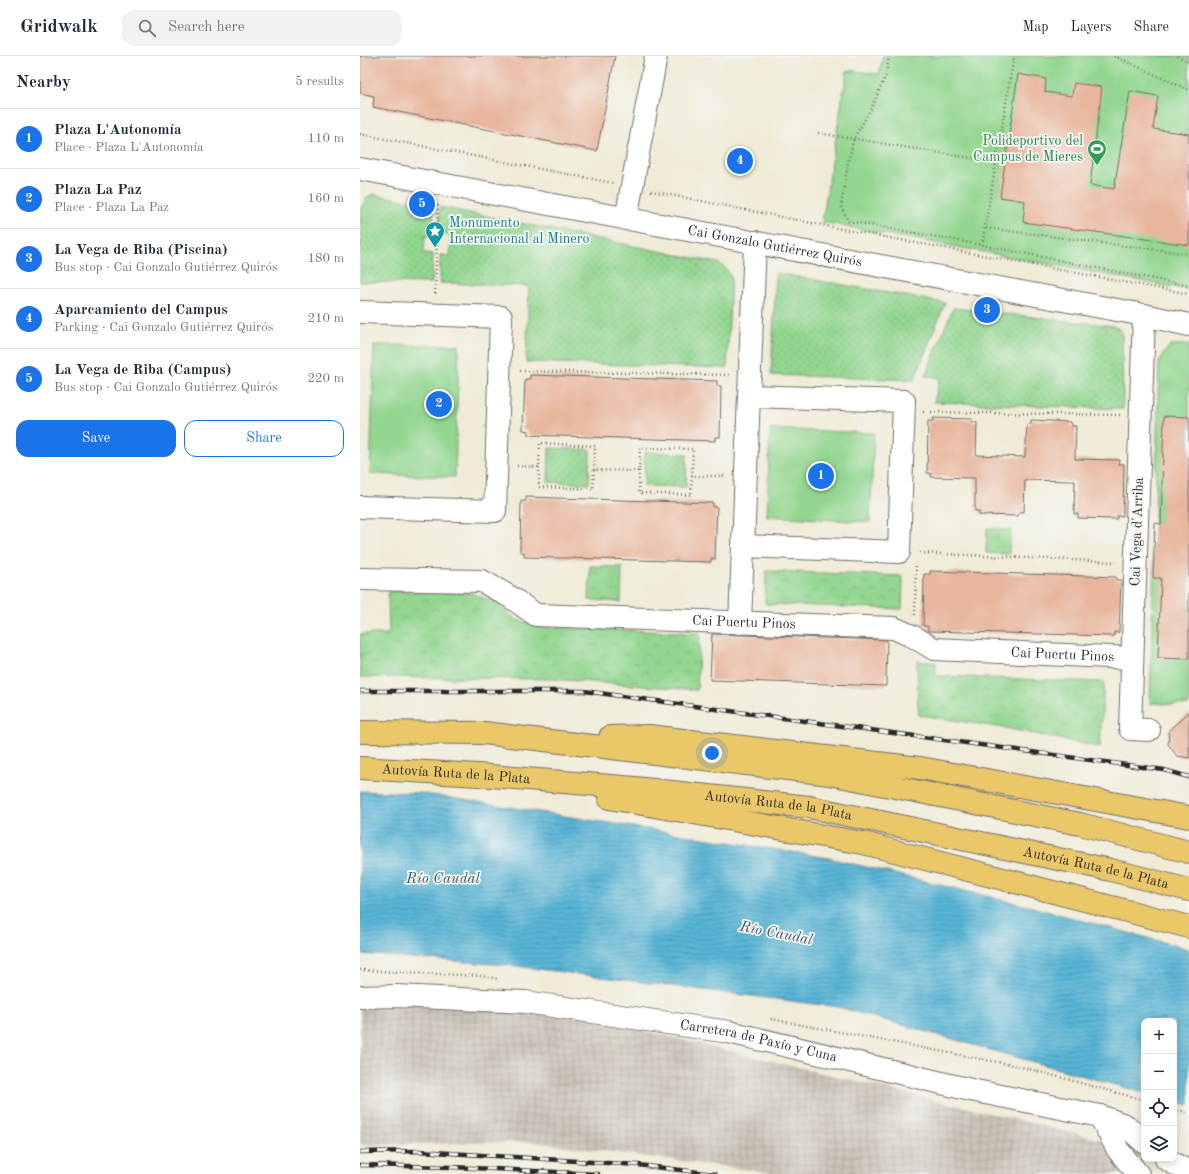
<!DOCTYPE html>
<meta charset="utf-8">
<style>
:root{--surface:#fff;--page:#f2f2f3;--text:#1f2937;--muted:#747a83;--line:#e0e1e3;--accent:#1a73e8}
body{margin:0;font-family:"Old Standard TT",serif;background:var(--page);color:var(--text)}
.controls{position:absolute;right:12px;bottom:12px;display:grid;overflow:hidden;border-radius:8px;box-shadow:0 2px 10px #0003}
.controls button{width:36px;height:36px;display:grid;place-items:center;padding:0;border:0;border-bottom:1px solid var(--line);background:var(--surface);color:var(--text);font:20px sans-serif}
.you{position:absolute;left:352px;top:697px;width:14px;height:14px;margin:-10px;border:3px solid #fff;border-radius:50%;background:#1a73e8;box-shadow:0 0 0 6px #1a73e833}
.badge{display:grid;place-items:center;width:26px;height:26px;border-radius:50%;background:var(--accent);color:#fff;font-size:13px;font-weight:700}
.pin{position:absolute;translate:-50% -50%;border:2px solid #fff;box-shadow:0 1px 4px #0006}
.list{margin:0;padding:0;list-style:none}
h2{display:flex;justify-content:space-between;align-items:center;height:52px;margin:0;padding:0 16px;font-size:17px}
h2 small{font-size:13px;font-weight:400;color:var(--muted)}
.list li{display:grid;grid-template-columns:26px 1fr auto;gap:12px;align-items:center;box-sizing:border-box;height:60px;padding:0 16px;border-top:1px solid var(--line)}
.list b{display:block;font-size:15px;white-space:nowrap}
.list p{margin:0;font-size:13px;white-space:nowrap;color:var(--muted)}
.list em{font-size:13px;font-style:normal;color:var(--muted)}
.actions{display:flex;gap:8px;padding:12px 16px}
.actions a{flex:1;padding:9px 0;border:1px solid var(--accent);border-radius:12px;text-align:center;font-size:14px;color:var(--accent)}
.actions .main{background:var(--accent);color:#fff}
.icon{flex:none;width:22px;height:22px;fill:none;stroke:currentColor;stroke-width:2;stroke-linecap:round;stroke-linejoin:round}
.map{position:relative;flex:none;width:829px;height:1118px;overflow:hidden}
header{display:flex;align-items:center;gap:24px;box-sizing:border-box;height:56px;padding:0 20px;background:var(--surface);border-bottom:1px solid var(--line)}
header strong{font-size:19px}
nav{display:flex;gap:22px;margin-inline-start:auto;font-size:14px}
.search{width:280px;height:36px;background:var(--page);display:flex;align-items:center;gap:10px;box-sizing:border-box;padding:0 14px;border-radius:12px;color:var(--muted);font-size:15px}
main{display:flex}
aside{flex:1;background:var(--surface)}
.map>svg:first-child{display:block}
.industrial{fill:url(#industrial-grid)}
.grass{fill:url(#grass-dots);stroke:#5e805d}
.park{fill:url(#park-crowns);stroke:#5e805d}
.pitch{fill:#92d68f;stroke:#5e805d}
.water{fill:url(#water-rules);stroke:#427081}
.building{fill:#e8b69d}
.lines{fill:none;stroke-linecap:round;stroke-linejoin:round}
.minor-casing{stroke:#706e67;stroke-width:24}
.highway-casing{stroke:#706e67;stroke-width:24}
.path{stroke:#706e67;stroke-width:2.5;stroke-dasharray:1 3;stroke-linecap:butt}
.minor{stroke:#fff;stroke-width:22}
.highway{stroke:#eac769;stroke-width:22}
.rail-casing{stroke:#2b2b2b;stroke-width:4.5}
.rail{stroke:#f6f6f2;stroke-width:3;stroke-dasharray:9;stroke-linecap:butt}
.labels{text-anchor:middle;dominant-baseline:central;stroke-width:3.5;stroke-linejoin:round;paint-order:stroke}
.leisure-label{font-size:14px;fill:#27864d;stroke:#f6f6f2;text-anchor:end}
.culture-label{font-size:14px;fill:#0d838f;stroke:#f6f6f2;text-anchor:start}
.street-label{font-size:14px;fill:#2b2b2b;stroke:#f6f6f2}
.water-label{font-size:15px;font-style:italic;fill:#3b5c67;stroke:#f6f6f2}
</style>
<header>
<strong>Gridwalk</strong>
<div class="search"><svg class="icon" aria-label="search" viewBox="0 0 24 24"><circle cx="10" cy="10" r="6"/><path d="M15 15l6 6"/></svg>Search here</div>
<nav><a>Map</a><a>Layers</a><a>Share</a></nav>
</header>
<main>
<aside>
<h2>Nearby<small>5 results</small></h2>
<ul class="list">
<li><span class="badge">1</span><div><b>Plaza L'Autonomía</b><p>Place · Plaza L'Autonomía</p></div><em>110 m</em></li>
<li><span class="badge">2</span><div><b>Plaza La Paz</b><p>Place · Plaza La Paz</p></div><em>160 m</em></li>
<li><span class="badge">3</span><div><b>La Vega de Riba (Piscina)</b><p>Bus stop · Cai Gonzalo Gutiérrez Quirós</p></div><em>180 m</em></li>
<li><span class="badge">4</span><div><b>Aparcamiento del Campus</b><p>Parking · Cai Gonzalo Gutiérrez Quirós</p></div><em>210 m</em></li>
<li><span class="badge">5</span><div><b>La Vega de Riba (Campus)</b><p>Bus stop · Cai Gonzalo Gutiérrez Quirós</p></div><em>220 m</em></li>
</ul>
<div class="actions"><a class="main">Save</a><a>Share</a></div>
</aside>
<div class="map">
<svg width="829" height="1118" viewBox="0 0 829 1118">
<defs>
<pattern id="industrial-grid" width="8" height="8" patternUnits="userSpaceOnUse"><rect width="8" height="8" fill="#cbc3b8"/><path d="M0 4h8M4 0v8" fill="none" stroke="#aea89e"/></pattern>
<pattern id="grass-dots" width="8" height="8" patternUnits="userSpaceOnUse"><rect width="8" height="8" fill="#92d68f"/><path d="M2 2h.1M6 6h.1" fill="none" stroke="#7eb87c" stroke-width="1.8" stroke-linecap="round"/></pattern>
<pattern id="park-crowns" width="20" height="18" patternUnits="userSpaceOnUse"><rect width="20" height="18" fill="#92d68f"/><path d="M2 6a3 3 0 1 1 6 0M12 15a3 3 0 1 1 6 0" fill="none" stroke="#7eb87c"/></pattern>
<pattern id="water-rules" width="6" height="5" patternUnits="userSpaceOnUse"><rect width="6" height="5" fill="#59b6d7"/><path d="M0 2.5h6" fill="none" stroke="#4a94af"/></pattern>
</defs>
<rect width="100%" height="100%" fill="#f6f6f2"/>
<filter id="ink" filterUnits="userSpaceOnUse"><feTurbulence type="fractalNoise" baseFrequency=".025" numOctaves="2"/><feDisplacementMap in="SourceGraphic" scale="8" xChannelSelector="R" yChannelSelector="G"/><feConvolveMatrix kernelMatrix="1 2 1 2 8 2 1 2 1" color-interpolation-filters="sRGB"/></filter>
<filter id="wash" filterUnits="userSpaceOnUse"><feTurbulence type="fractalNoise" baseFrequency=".012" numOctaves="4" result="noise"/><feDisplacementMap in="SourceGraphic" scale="16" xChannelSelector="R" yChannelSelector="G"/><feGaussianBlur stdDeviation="0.9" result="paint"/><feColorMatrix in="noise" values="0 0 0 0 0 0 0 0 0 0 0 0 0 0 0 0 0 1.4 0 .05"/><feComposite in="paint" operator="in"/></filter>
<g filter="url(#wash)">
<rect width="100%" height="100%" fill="#f0ebd7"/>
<path class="industrial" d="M165 946 784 1094V1103H785L762 1118H421L173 1086 0 1089V949Z"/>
<path class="grass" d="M13 138 73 150 74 180H65L64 197 73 198 72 227 0 226 1 152 7 141Z
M80 151 358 207 365 212 371 220 367 312 166 306 169 230 80 227V199L90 200 91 180 79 177Z
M416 217 585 247 554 324 411 319Z
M593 252 754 270 762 275 763 353 574 346 580 322 565 320Z
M189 392 230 394 229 428 188 426Z
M285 396 327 398 326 431 284 430Z"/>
<path class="park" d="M627 472 651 474 649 498 626 497Z
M230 510 262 511 261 546 229 544Z
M406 515 543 520 542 553 405 548Z
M28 535 111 537 135 546 155 563 181 571 340 577 337 634 192 623 0 621V578H29Z
M557 605 576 607V620L744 626 740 691 645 672 559 659 558 649Z"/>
<path class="pitch" d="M523 0H829V234L462 166 487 14 519 18Z
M829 288V649L790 647 799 306 809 290Z
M14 289H99L95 421 10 418Z
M410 373 514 377 510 466 407 460Z"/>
<path class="water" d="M0 735 60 737 469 802 672 851 829 893V1049L814 1045V965H784V1037L478 951 147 909 0 898Z"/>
<g id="blocks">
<path class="building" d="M0 0H255L237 95 13 51 14 40 0 37Z
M658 18 686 23 685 36 712 40 714 27 742 31 730 129 754 133 770 35 798 40 793 73 829 78V189L663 166 665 145 640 141Z
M170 319 357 325V330H361L360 381H355V385L168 379V375L163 374 165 323H170Z
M804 360 829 361V603L798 602 801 522H793L795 467 801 468Z
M573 362 612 363V366H617L616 399 665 401 667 368H671V364L710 366 711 370H716L715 403 759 404 758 408H764L763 460H757V463L718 462V458H714L715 425 665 424 664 456H659L658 460 619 459V455H615V422L571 421V417H567L568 365H573Z
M166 441 353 447V451H357L355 503 351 502V506L164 501V496H160L161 445H166Z
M570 515 756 521V524H761L759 576H754V580L568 575V570H563L564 518H570Z
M352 578 527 584 526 630 350 624Z
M829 656V702L817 700 808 688 809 674Z"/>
</g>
</g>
<g filter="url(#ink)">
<use href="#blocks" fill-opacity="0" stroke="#706e67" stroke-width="1"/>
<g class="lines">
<defs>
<g id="minor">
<path id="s1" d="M0 113 784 259 829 269"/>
<path d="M266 163 296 0"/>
<path d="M0 256 141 261 135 455 0 451"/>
<path d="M784 259 770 673 789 674"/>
<path d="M383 490 539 496 544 345 389 340"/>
<path id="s2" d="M0 523 122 525 152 542 176 559 534 572 554 581 574 593 772 602"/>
<path d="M380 567 395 186"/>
<path id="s3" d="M0 941 36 940 165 946 369 976 611 1034 740 1060 765 1069 784 1086"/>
<path d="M740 1060 758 1094 778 1118"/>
<path d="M806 1103 829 1116"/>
</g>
<g id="highway">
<path d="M0 676 124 677 470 718 720 768 829 796"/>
<path d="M250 681 289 680 560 712 829 761"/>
<path id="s4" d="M0 712 118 719 275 732 449 751 751 814 829 834"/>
<path d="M249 742 503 787 829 871"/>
</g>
</defs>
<use href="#minor" class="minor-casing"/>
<use href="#highway" class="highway-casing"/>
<path class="path" d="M529 0 526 19 511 53 494 82 489 102 481 150 488 165 622 189 829 230
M754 0 829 34
M817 0 829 6
M458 77 636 106
M0 78 253 127
M291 135 477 172 829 238
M626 172 829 198
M622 189 654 0
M75 238 78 147
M160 315 371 319
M563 356 760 359
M157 410 179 411 180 387 235 390 234 414 279 415 280 392 333 393 332 420H365
M179 411V431L233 433 234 414
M279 415V437L331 439 332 420
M560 497 756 506
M555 559 556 508
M0 914 121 920 139 923
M411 963 658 1010 784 1044
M814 1053 829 1057"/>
<use href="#minor" class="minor"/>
<use href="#highway" class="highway"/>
<defs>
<path id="rail" d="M0 635H224L804 714 829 721
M0 1096 59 1095 278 1109 355 1118
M0 1109 91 1111 238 1118"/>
</defs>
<use href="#rail" class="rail-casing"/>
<use href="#rail" class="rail"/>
</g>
</g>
<defs>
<symbol id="stadium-pin" viewBox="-11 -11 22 30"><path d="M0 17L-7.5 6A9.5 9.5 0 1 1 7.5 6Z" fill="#2e9e5b" stroke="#f6f6f2"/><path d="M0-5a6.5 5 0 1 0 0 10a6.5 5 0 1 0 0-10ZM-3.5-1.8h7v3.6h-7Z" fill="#fff"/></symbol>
<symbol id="sight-pin" viewBox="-11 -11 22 30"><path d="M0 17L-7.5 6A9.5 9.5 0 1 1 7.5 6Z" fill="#0f9aa8" stroke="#f6f6f2"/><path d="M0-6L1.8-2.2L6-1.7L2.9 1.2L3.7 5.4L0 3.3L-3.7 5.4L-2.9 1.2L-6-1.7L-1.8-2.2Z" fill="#fff"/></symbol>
</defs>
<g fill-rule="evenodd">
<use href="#stadium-pin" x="726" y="82" width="22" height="30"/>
<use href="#sight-pin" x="64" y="164" width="22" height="30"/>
</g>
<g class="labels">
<g class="leisure-label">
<text x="723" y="85">Polideportivo del<tspan x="723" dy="16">Campus de Mieres</tspan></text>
</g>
<g class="culture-label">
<text x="89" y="167">Monumento<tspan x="89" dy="16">Internacional al Minero</tspan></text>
</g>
<g class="street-label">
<text stroke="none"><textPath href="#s1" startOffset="422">Cai Gonzalo Gutiérrez Quirós</textPath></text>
<text transform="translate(777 476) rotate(-88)">Cai Vega d'Arriba</text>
<text stroke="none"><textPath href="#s2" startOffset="394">Cai Puertu Pinos</textPath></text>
<text stroke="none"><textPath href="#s2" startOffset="718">Cai Puertu Pinos</textPath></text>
<text stroke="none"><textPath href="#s4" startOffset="96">Autovía Ruta de la Plata</textPath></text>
<text stroke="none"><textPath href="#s4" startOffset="420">Autovía Ruta de la Plata</textPath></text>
<text stroke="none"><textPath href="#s4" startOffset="744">Autovía Ruta de la Plata</textPath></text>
<text stroke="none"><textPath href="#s3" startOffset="402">Carretera de Paxío y Cuna</textPath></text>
</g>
<g class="water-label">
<text x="83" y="823">Río Caudal</text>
<text transform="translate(416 878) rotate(11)">Río Caudal</text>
</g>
</g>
</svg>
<div class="controls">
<button>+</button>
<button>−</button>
<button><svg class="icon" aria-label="locate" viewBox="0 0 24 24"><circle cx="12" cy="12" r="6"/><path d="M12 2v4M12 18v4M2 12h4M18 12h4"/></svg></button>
<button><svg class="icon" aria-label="layers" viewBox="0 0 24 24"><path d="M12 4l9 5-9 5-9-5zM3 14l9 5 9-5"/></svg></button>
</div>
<div class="you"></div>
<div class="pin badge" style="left:461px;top:420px">1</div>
<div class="pin badge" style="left:79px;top:348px">2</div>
<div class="pin badge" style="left:627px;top:254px">3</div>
<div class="pin badge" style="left:380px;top:105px">4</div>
<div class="pin badge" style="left:62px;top:148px">5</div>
</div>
</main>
